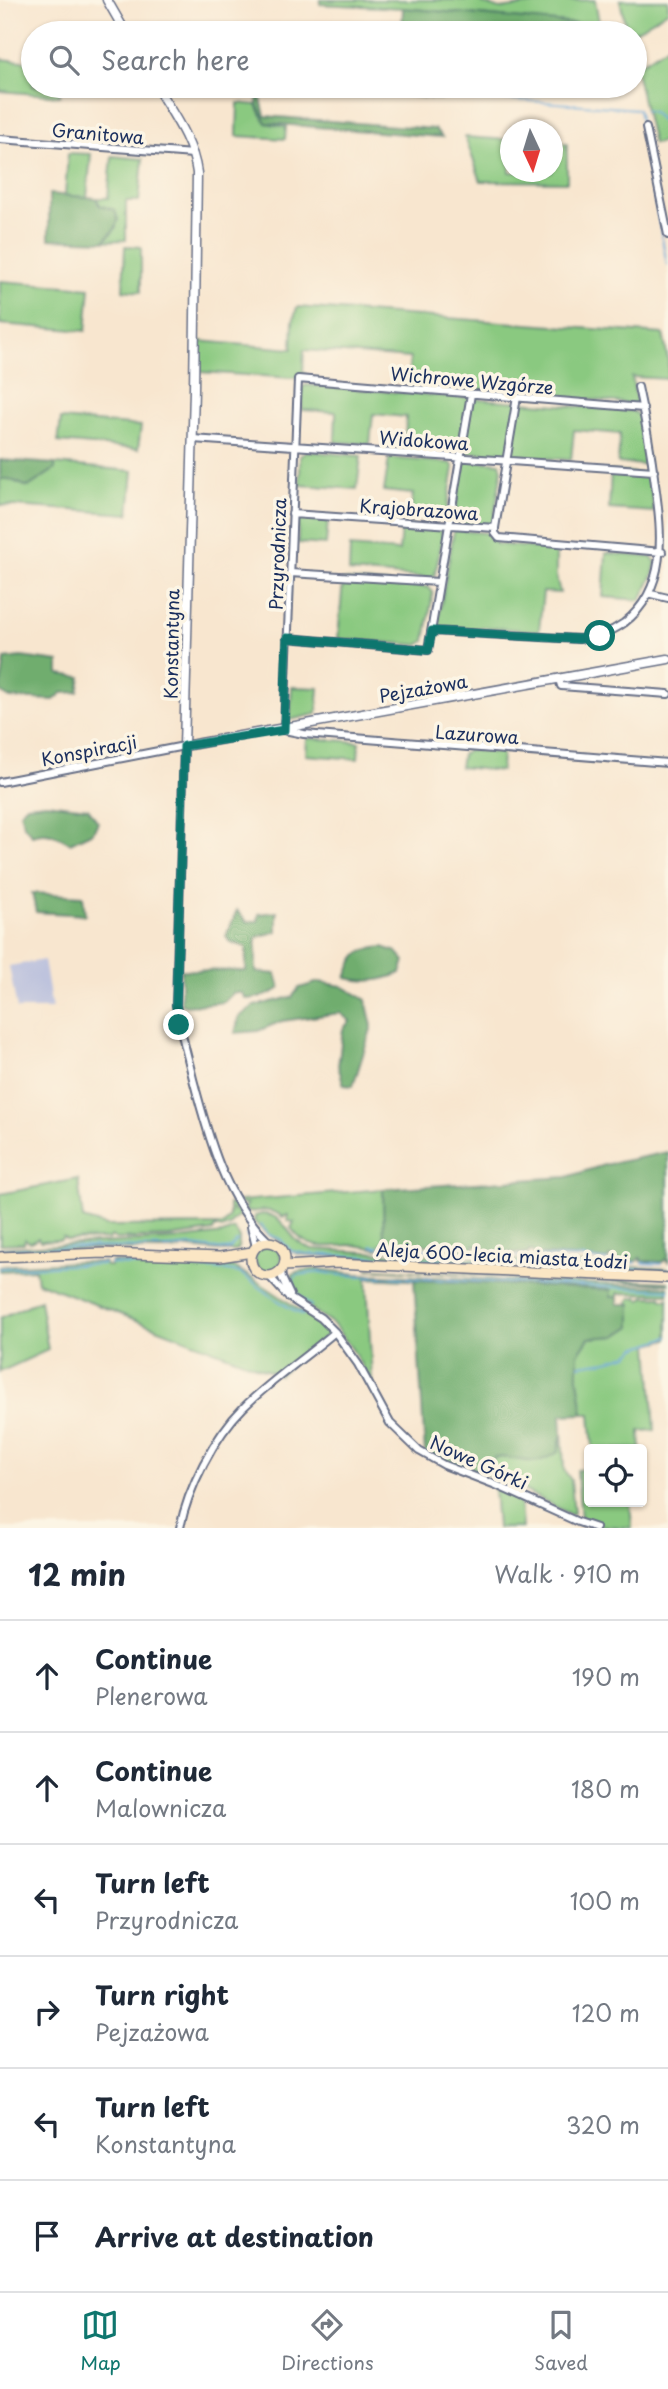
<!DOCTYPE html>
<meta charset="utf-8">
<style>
:root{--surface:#fff;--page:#f2f2f3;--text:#1f2937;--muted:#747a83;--line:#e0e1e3;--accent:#0f766e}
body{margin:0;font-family:"Playpen Sans",sans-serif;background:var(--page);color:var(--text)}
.controls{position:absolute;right:21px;bottom:21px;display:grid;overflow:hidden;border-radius:7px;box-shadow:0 2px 5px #0004}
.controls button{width:63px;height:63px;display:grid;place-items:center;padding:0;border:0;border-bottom:2px solid var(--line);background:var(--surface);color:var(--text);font:35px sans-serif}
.compass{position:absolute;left:500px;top:119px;width:63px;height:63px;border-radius:50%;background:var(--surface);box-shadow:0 2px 5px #0004;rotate:176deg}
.stop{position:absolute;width:21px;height:21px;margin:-16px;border:5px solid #0f766e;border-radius:50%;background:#fff}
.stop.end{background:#0f766e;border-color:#fff;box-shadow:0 2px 7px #0008}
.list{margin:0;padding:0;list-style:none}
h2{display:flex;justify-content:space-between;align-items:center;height:91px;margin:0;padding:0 28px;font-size:30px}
h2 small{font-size:23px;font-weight:400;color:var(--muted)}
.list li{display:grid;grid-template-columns:46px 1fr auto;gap:21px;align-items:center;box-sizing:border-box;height:112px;padding:0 28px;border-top:2px solid var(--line)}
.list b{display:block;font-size:26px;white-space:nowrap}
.list p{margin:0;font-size:23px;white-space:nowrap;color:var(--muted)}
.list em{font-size:23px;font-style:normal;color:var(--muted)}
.icon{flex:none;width:38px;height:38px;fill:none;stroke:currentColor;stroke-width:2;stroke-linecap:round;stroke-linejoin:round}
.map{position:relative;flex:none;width:668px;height:1528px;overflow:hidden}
.search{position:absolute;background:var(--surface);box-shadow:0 2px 5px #0004;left:21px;right:21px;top:21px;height:77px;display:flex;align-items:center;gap:18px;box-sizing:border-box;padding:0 24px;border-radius:38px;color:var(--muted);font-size:26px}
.sheet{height:763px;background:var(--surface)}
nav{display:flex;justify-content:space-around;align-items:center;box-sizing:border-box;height:98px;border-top:2px solid var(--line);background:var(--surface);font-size:19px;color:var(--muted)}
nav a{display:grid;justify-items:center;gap:4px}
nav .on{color:var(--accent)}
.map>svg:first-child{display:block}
.industrial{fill:#bec3dd}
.green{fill:#8ac980;stroke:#527c6f;stroke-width:2}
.forest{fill:#6fad6e;stroke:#456e66;stroke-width:2}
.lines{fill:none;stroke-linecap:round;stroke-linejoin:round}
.stream{stroke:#65a6d8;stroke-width:2}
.minor-casing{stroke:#686f86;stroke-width:10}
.tertiary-casing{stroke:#686f86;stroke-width:11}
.secondary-casing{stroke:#686f86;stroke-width:12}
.minor{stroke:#fff;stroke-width:6}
.tertiary{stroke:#fff;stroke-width:8}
.secondary{stroke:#fbe6c4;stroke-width:9}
.route{stroke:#0f766e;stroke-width:9}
.labels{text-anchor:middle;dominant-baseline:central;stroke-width:7;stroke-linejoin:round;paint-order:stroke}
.street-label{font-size:18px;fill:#1b2f5e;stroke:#fcf5e5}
</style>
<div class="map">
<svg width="668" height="1528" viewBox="0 0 668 1528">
<rect width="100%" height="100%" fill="#fcf5e5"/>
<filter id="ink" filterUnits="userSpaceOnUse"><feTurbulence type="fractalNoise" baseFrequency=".0143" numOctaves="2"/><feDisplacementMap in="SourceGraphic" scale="14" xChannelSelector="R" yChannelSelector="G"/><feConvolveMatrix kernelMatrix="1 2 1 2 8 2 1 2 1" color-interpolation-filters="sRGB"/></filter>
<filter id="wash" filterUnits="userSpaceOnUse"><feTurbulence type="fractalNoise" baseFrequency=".00686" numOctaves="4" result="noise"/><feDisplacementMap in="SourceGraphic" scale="28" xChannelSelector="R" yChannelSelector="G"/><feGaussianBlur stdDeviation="1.57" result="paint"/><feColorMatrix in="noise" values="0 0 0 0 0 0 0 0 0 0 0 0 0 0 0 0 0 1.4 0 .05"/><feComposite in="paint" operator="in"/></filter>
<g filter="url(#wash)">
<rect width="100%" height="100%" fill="#f8e6cf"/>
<path class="industrial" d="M44 960 52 1009H17L9 966Z"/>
<path class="green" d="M320 0H480L481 3 500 9 557 1 595 0 601 33H591L599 26 403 8 320 4Z
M620 0H668V11L632 33H627Z
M668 46V141L653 144 635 67Z
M0 59 33 62V86H60V96L0 91Z
M238 103 257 105 266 123 286 127 285 139 237 136Z
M465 137 510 140V172H552L553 143 567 144V182L481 181Z
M68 153 91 154 87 197 65 196Z
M112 156 143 159 139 201H126V240L104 241 115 229 96 198H108Z
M125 246 141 247V292L123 290Z
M0 281 90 288 86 331 0 324Z
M297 307 663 334 668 360V379L632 377 637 404 408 384 410 358 304 350 303 371 307 376 292 378 200 372V341L292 349 293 322Z
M306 385 633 411 639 416 648 462 645 465 618 463 620 434 574 430 571 460 405 448 406 417 373 414 370 444 335 442 336 412 302 410V388Z
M61 419 141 426 138 449 58 442Z
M306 451 361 456 357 489 300 485V456Z
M389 458 451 463 454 468 446 516 440 520 410 517 413 494 384 491Z
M463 460 500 463 502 469 493 525 454 522Z
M55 464 133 471 129 514 0 505V479H9L28 487 55 469Z
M611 471 647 474 650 479 654 512 609 509Z
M303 518 328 520 326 545 298 543V522Z
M401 526 439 528 443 535 435 575 431 578 349 572 350 547 399 551Z
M454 530 487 533 497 544 556 550V576L560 593 543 592 539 631 483 627 472 630 437 628Z
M606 553 651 557 656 562 653 575 641 600 603 597Z
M343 580 428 587 433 592 425 641 419 645 338 639Z
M292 687 319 688 317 714 290 720Z
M307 738 359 742 358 759 306 755Z
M468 750 502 753 501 771 460 767 462 755Z
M78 1179 83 1219 106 1226 223 1225 229 1217V1204H233L235 1208 232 1210 234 1212 237 1210 239 1216 231 1223V1225L222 1229 215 1227 213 1231 169 1237 116 1239 111 1236 109 1239 67 1240 63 1237 61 1240 40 1241 38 1238 30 1242 25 1239 24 1243 0 1244V1194Z
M383 1189 384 1243 407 1245 405 1250 385 1249 384 1243H381L379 1249C369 1248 361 1245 351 1245 327 1246 307 1252 291 1228L294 1222 288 1221V1215L283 1217C269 1207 261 1211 247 1212L245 1210 247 1204H241L239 1201Z
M262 1214C290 1215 285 1242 313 1249L668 1269V1274L306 1255C291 1253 292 1251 281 1243 269 1234 264 1234 254 1221L255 1216Z
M234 1229 239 1236V1248L236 1251H219L181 1247 180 1249 168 1250 88 1249 0 1253V1248L180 1239 223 1234Z
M255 1259a13 13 0 1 1 26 0a13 13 0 1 1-26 0Z
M79 1262H104L106 1266H110L111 1262 154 1263 155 1267H159L161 1264C181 1265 213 1263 232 1267 240 1269 324 1325 330 1333L279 1375 37 1282 35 1269 0 1271V1266Z
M318 1269 356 1274 668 1287V1294L618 1293V1297H611L610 1290 367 1278 372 1381H370L352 1349 333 1324 293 1296 290 1284 293 1274 300 1271Z
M367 1269 668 1282V1284Z
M638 1297 641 1300 644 1297H661L664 1300 668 1298V1339L649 1344 655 1430 640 1431 641 1449H593L590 1414H583L578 1379V1354L589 1338 616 1336 631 1326V1304L628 1302 631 1298Z
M40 1300 48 1350 0 1372V1318Z
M562 1432 564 1470 571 1480 574 1514 571 1515 518 1487 481 1472 495 1457 558 1452Z
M589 1469V1502H630L632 1528 595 1525 581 1519 577 1470Z
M494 1488 520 1499 522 1528H497Z"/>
<path class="forest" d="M403 8 600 26 591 33H448L402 29Z
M258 86 265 116 435 129 442 137 266 123 257 105Z
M354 86H427L429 93 444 96 442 99H436L353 89Z
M49 194 96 198 99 205 115 210 118 220 115 229 104 241 49 239Z
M0 460 55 464V469L28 487 9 479H0Z
M21 657 59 662V674L81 677 78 692 62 693 54 700 10 698 0 692 5 659Z
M46 803 88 808 98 822 93 832 70 843C56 835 48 830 32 835L24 825 20 812 27 805Z
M32 893 83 896 85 915 36 912Z
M237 910 247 922 258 921 259 914 277 912V931L256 938V972L276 974 280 988C270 996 259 998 246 999L242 993H233L224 1002 187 1006 181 1004V970L246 971V947L230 942 226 936Z
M383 947 397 952 405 961 401 973C382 981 367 983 346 978 355 954 356 950 383 947Z
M319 982 342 986 366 1000 372 1026 353 1086 344 1085 338 1066 343 1029 350 1021 340 1013 282 1021 258 1031 235 1033 239 1017 254 1006 292 997 299 988Z
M668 1152V1262L665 1259 663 1262 641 1261V1258H639L638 1261 614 1260 613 1257H609V1260L534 1254 533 1252 529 1251 528 1254 479 1250V1246L474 1245V1250L451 1249 450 1242H445V1246L384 1243 383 1189 567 1177 604 1165Z
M414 1280 611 1290V1297H618V1304H631V1326L616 1336 589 1338 578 1354V1379L583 1414 561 1415 562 1432 558 1452C531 1470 524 1457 495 1457L481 1472 470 1470 425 1453Z"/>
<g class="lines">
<path class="stream" d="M461 96 638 109 667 265
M644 110 653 112 668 127
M261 1225 269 1235 280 1239 291 1251 308 1254 668 1271
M246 1235 251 1241
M372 1246 379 1247
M385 1247 405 1248
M415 1249 444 1250
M0 1250 80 1247 167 1248 193 1246 225 1250 230 1249 237 1241
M452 1251 472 1253
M481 1254 528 1257
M535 1257 584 1258 607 1261
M616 1262 636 1263
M643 1263 661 1264
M110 1264 155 1266
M160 1266 215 1269 240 1273 283 1304 303 1315
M0 1268 104 1264
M311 1306 296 1293 293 1280 297 1275 321 1272 341 1275 668 1290
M579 1365 607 1361 628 1355 636 1348 668 1337"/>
</g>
</g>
<g filter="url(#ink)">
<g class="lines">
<defs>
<path id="minor" d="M646 128 668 235
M0 139 193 154
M643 408 298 379 284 730 304 734 668 763
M193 439 654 471
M292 514 495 528V533L499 538 662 552
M495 528 517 397
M290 573 439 582
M651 594 668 598
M432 631 579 639C597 638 610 633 624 623 668 589 662 534 655 484 651 451 645 419 638 387
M287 638 428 650 471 394
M559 679 561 686 668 694
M0 782 184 746 176 1005C180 1030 187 1054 193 1079 208 1136 225 1200 269 1242
M251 1226 256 1247
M281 1270 282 1278 290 1295
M269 1276 288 1297 321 1318 335 1332 358 1364 390 1423 419 1451 444 1465 496 1485 578 1522 596 1528
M180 1528C188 1488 214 1437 243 1408 270 1381 306 1357 335 1332"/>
<path id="tertiary" d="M107 0 126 33
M156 86C172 113 193 141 197 173L194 390 184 746 668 659"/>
<path id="secondary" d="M251 1259a17 17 0 1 1 34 0a17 17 0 1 1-34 0Z
M0 1257 104 1253 220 1257 252 1252
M284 1266 335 1263 668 1278"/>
</defs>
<use href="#minor" class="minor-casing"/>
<use href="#tertiary" class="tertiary-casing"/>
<use href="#secondary" class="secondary-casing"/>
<use href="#minor" class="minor"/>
<use href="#tertiary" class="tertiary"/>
<use href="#secondary" class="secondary"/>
</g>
</g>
<g class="lines" filter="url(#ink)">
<path class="route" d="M179 1025 176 1005 184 746 284 730 287 638 428 650 432 631 579 639 600 636"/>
</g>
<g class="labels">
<g class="street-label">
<text transform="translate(98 133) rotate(5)">Granitowa</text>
<text transform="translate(472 380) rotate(5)">Wichrowe Wzgórze</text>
<text transform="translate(424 440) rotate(4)">Widokowa</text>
<text transform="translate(419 509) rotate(4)">Krajobrazowa</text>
<text transform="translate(277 554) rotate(-88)">Przyrodnicza</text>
<text transform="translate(171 644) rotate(-89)">Konstantyna</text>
<text transform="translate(423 688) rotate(-10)">Pejzażowa</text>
<text transform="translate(477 734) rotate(4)">Lazurowa</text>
<text transform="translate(89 750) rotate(-11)">Konspiracji</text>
<text transform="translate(502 1255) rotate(3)">Aleja 600-lecia miasta Łodzi</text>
<text transform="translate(479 1462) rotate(24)">Nowe Górki</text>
</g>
</g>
</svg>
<div class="controls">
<button><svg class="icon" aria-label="locate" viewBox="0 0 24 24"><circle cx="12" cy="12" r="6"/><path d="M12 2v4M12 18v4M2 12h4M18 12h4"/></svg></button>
</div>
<svg class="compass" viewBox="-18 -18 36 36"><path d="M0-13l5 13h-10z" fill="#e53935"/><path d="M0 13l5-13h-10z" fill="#747a83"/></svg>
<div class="stop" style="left:600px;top:636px"></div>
<div class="stop end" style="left:179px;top:1025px"></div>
<div class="search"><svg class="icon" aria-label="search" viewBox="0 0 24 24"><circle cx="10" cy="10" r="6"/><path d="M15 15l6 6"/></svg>Search here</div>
</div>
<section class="sheet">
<h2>12 min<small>Walk · 910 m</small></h2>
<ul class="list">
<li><svg class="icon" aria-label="ahead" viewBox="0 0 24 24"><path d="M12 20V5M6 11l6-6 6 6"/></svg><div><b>Continue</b><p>Plenerowa</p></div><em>190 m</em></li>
<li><svg class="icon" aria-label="ahead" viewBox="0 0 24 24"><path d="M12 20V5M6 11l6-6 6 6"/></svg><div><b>Continue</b><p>Malownicza</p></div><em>180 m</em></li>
<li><svg class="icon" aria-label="left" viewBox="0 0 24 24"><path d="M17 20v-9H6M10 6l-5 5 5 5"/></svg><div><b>Turn left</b><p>Przyrodnicza</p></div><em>100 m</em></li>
<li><svg class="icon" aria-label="right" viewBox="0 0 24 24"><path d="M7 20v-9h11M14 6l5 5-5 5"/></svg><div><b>Turn right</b><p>Pejzażowa</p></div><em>120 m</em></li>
<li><svg class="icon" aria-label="left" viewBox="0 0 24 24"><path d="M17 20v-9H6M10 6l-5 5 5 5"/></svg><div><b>Turn left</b><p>Konstantyna</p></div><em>320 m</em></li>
<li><svg class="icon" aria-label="arrive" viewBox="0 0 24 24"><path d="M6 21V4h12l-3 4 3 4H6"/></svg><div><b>Arrive at destination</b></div></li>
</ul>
</section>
<nav>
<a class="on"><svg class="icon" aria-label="map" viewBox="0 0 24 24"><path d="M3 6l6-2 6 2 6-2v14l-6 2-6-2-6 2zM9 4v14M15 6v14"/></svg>Map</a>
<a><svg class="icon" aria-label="directions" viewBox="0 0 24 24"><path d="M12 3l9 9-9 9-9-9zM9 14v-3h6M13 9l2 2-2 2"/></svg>Directions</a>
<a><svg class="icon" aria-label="saved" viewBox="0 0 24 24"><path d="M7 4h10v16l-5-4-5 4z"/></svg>Saved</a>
</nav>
